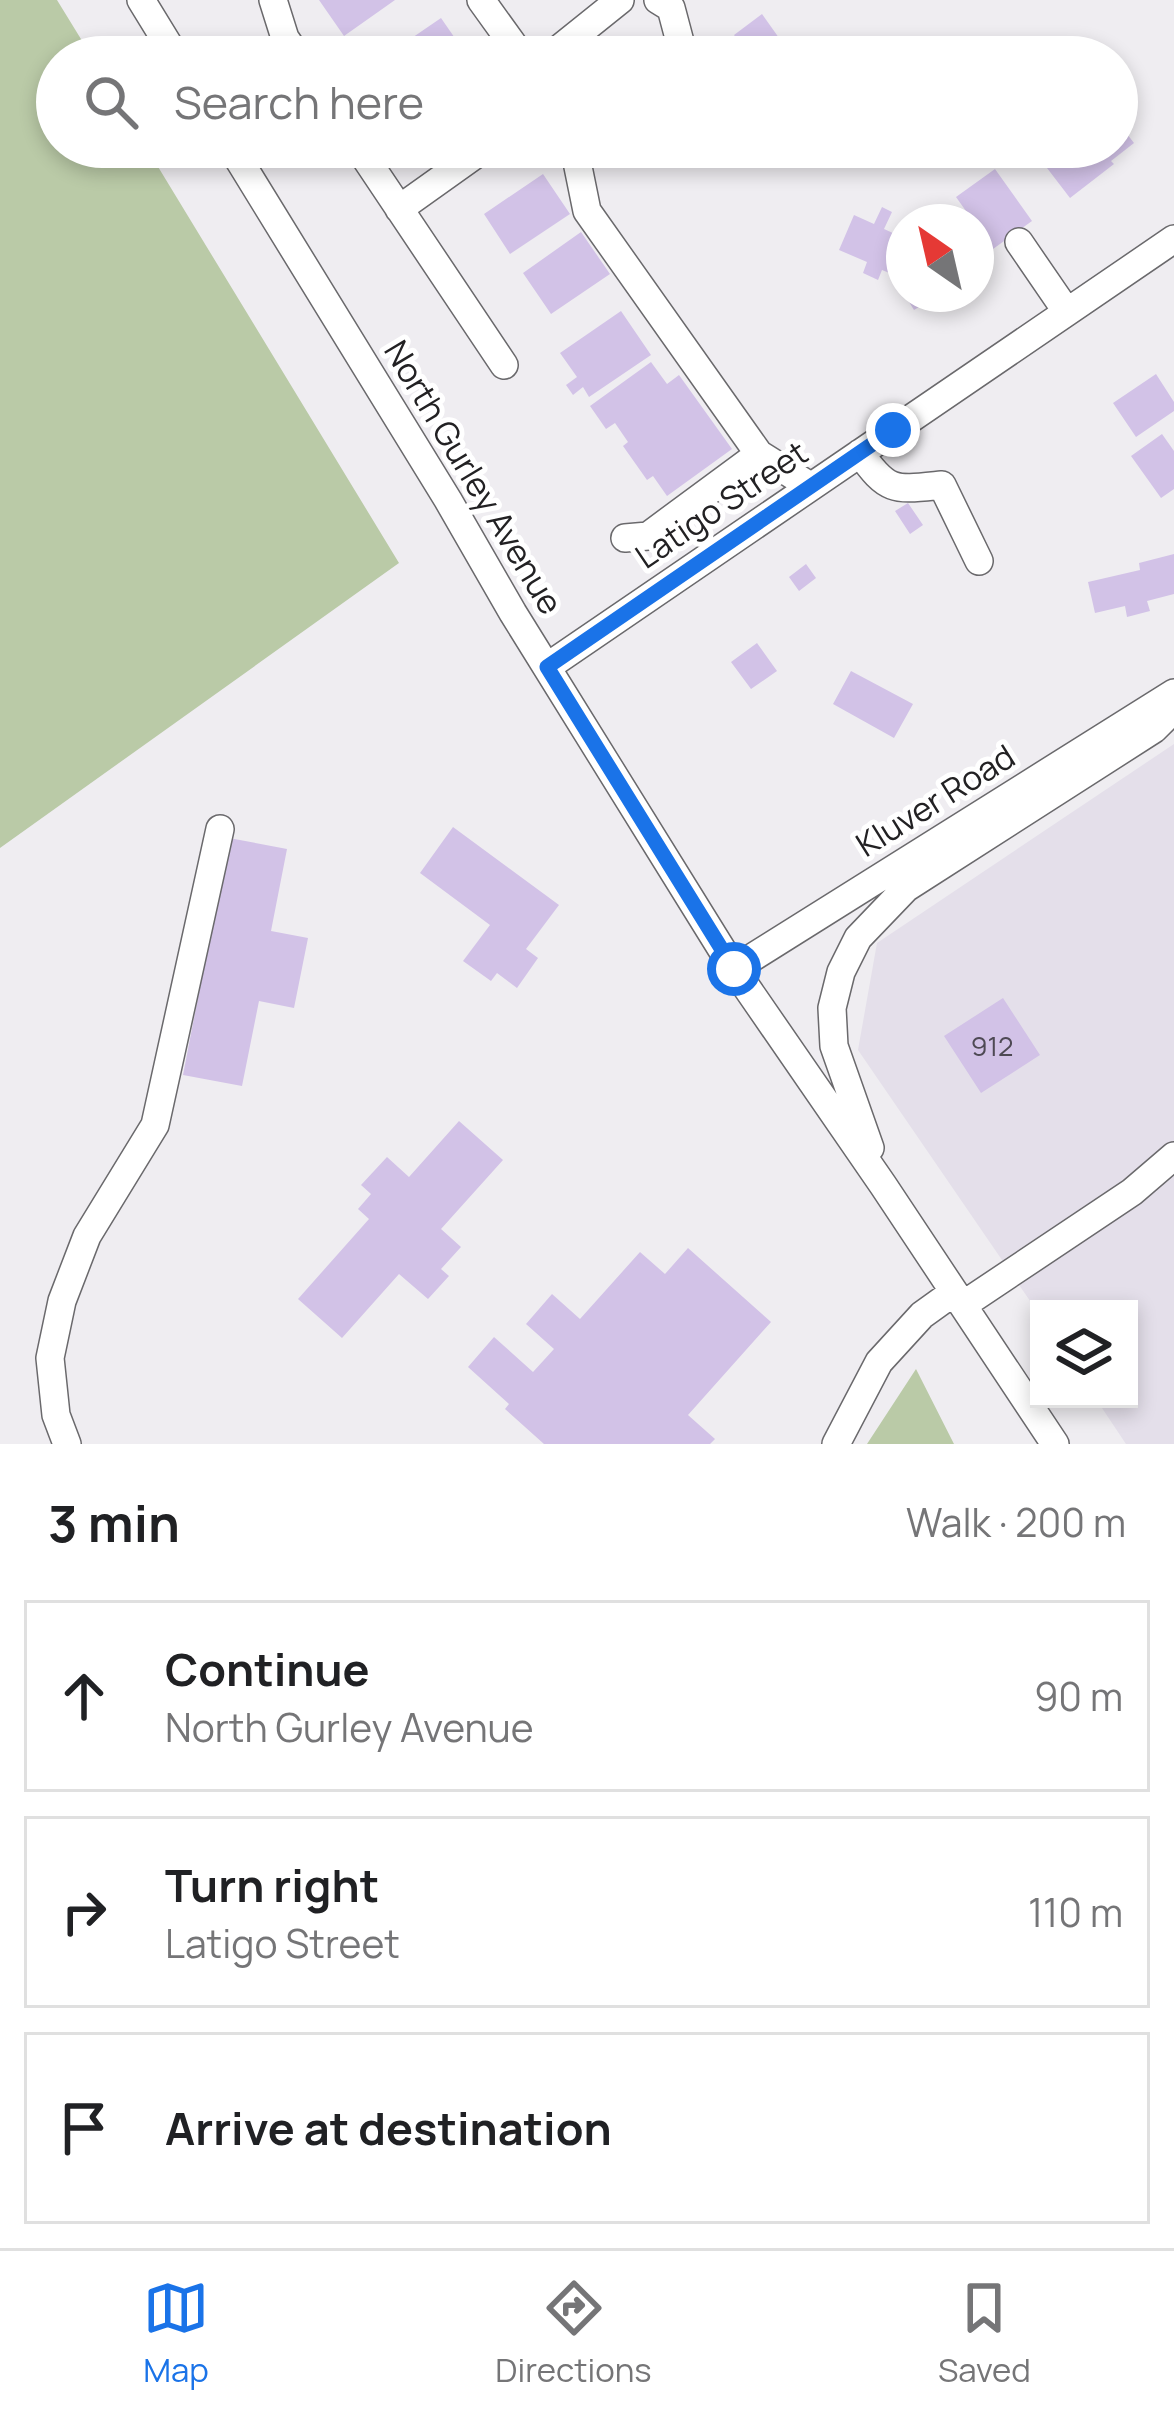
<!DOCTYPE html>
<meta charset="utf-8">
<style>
:root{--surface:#fff;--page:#f2f2f2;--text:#202124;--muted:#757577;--line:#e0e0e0;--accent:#1a73e8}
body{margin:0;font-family:Manrope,sans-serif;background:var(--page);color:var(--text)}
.controls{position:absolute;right:36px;bottom:36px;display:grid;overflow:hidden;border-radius:0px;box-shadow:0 6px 18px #0003}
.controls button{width:108px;height:108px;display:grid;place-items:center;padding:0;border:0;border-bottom:3px solid var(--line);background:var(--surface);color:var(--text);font:60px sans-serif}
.compass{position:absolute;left:886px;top:204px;width:108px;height:108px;border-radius:50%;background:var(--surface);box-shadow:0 6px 18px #0003;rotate:326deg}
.stop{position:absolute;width:36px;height:36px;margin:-27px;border:9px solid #1a73e8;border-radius:50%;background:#fff}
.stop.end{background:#1a73e8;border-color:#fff;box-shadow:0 3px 12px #0008}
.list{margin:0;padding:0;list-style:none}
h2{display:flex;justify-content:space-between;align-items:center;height:156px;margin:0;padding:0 48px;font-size:51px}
h2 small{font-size:39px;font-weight:400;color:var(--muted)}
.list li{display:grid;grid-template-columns:78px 1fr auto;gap:36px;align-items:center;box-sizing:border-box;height:192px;margin:0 24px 24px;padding:0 24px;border:3px solid var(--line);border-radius:0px}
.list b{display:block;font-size:45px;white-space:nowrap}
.list p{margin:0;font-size:39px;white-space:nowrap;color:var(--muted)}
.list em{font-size:39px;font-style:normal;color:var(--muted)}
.icon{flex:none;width:66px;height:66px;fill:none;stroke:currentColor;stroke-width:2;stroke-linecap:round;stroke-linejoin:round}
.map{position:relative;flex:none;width:1174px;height:1444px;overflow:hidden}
.search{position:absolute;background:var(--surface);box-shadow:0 6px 18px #0003;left:36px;right:36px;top:36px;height:132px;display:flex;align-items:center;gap:30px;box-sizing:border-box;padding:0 42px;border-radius:66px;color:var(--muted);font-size:45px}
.sheet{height:804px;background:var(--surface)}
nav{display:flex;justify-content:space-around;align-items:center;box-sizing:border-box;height:168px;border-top:3px solid var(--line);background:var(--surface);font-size:33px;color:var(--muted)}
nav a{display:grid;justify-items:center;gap:6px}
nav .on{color:var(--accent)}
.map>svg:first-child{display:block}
.built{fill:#e4dfea}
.green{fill:#bacaa7}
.building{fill:#d2c2e7}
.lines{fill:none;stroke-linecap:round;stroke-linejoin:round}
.minor-casing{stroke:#6a696c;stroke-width:30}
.minor{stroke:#fff;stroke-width:27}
.route{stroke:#1a73e8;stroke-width:15}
.labels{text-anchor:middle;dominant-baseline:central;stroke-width:10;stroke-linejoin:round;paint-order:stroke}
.number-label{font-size:27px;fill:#4e4954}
.street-label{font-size:33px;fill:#222123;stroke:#fff}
</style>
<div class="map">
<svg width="1174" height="1444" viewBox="0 0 1174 1444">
<rect width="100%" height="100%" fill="#efedf1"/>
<path class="built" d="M1174 744V1444H1126L1096 1399H1129V1309H1039V1314L858 1050 877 943Z"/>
<path class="green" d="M0 0H57L92 57H57V147H146L399 563 0 848Z
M916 1369 954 1444H867Z"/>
<path class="building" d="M319 0H395L344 36Z
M762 14 784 45 767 57H749L734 35Z
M441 18 468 57H384Z
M1117 121 1134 143 1111 161 1114 164 1070 198 1047 168 1065 154 1060 147H1117Z
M995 169 1032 221 993 249 956 197Z
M543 174 570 214 510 254 484 214Z
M882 207 892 212 884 229 904 238V294H941L914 310 892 274 882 270 878 280 863 273 867 262 839 250 854 215 874 224Z
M581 232 610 274 551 314 523 273Z
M621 311 651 355 589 397 583 387 573 395 566 385 577 377 560 353Z
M651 362 667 384 679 375 732 449 667 496 653 476 647 480 623 446 628 442 615 423 606 429 590 406Z
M1156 374 1174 402V411L1136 437 1113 403Z
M1162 434 1174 451V489L1161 498 1131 456Z
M908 503 923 525 910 534 895 511Z
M1174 554V594L1147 601 1150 611 1127 617 1125 606 1095 613 1088 582 1140 570 1139 563Z
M806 564 816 578 799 591 789 577Z
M757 643 777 671 751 689 731 662Z
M851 671 913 704 894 738 833 704Z
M453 827 559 905 526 949 538 958 517 988 497 973 491 981 463 961 490 925 420 873Z
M229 838 287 849 271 931 308 938 294 1008 259 1001 242 1086 183 1075Z
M1003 998 1040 1055 981 1093 944 1036Z
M459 1121 503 1160 441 1229 461 1247 441 1269 449 1276 428 1299 399 1274 342 1338 298 1299 369 1219 358 1209 371 1194 361 1185 387 1157 409 1177Z
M688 1248 771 1322 688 1415 715 1439 710 1444H544L505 1409 509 1404 468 1367 494 1337 533 1372 554 1349 526 1324 552 1294 580 1319 640 1252 665 1274Z"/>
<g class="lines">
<defs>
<path id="minor" d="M141 0 176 57
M273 0 285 38 298 57
M481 0 522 57
M658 0 671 8 684 57
M549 57 620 0
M231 147 448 500 513 613 734 969 883 1185 1055 1444
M358 147 504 365
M535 147 548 151 558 147
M574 147 587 211 759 454 810 486
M399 209 486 147
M1019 242 1067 312
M860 453C888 493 895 490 942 485L979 561
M625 538 648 536 759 454
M547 667 1174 239
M734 969 1174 693
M870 1148 834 1046 832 1008 841 972 858 938 906 888 1154 729 1174 709
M963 1305 1132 1192 1174 1156
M67 1444 56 1415 50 1358 62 1301 87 1236 155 1125 220 829
M836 1444 879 1362 922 1315 954 1292"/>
</defs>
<use href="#minor" class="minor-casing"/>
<use href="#minor" class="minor"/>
</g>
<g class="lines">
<path class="route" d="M734 969 547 667 893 430"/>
</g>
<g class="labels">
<g class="number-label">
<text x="992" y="1045">912</text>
</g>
<g class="street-label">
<text transform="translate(474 477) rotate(59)">North Gurley Avenue</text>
<text transform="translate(721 504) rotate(-34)">Latigo Street</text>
<text transform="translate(935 800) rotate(-32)">Kluver Road</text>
</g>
</g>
</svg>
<div class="controls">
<button><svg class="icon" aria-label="layers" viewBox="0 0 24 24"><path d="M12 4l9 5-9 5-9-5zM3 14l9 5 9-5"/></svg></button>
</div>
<svg class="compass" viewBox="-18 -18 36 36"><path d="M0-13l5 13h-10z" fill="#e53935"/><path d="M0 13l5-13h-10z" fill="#757577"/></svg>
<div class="stop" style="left:734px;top:969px"></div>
<div class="stop end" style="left:893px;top:430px"></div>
<div class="search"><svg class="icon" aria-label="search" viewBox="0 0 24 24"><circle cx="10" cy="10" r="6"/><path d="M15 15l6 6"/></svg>Search here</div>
</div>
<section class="sheet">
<h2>3 min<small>Walk · 200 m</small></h2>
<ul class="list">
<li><svg class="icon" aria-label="ahead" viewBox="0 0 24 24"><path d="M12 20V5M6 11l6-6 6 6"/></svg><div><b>Continue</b><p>North Gurley Avenue</p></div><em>90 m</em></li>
<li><svg class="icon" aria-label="right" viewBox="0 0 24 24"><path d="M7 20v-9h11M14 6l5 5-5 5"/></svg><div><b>Turn right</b><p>Latigo Street</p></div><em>110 m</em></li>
<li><svg class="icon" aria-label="arrive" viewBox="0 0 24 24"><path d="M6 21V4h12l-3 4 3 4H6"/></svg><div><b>Arrive at destination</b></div></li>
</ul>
</section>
<nav>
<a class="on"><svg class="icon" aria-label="map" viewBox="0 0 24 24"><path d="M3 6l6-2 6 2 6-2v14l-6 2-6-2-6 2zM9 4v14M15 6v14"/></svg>Map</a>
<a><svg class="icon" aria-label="directions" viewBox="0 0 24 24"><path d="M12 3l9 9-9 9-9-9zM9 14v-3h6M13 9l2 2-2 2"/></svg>Directions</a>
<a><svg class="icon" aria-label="saved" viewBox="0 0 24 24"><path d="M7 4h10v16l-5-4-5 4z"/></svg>Saved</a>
</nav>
